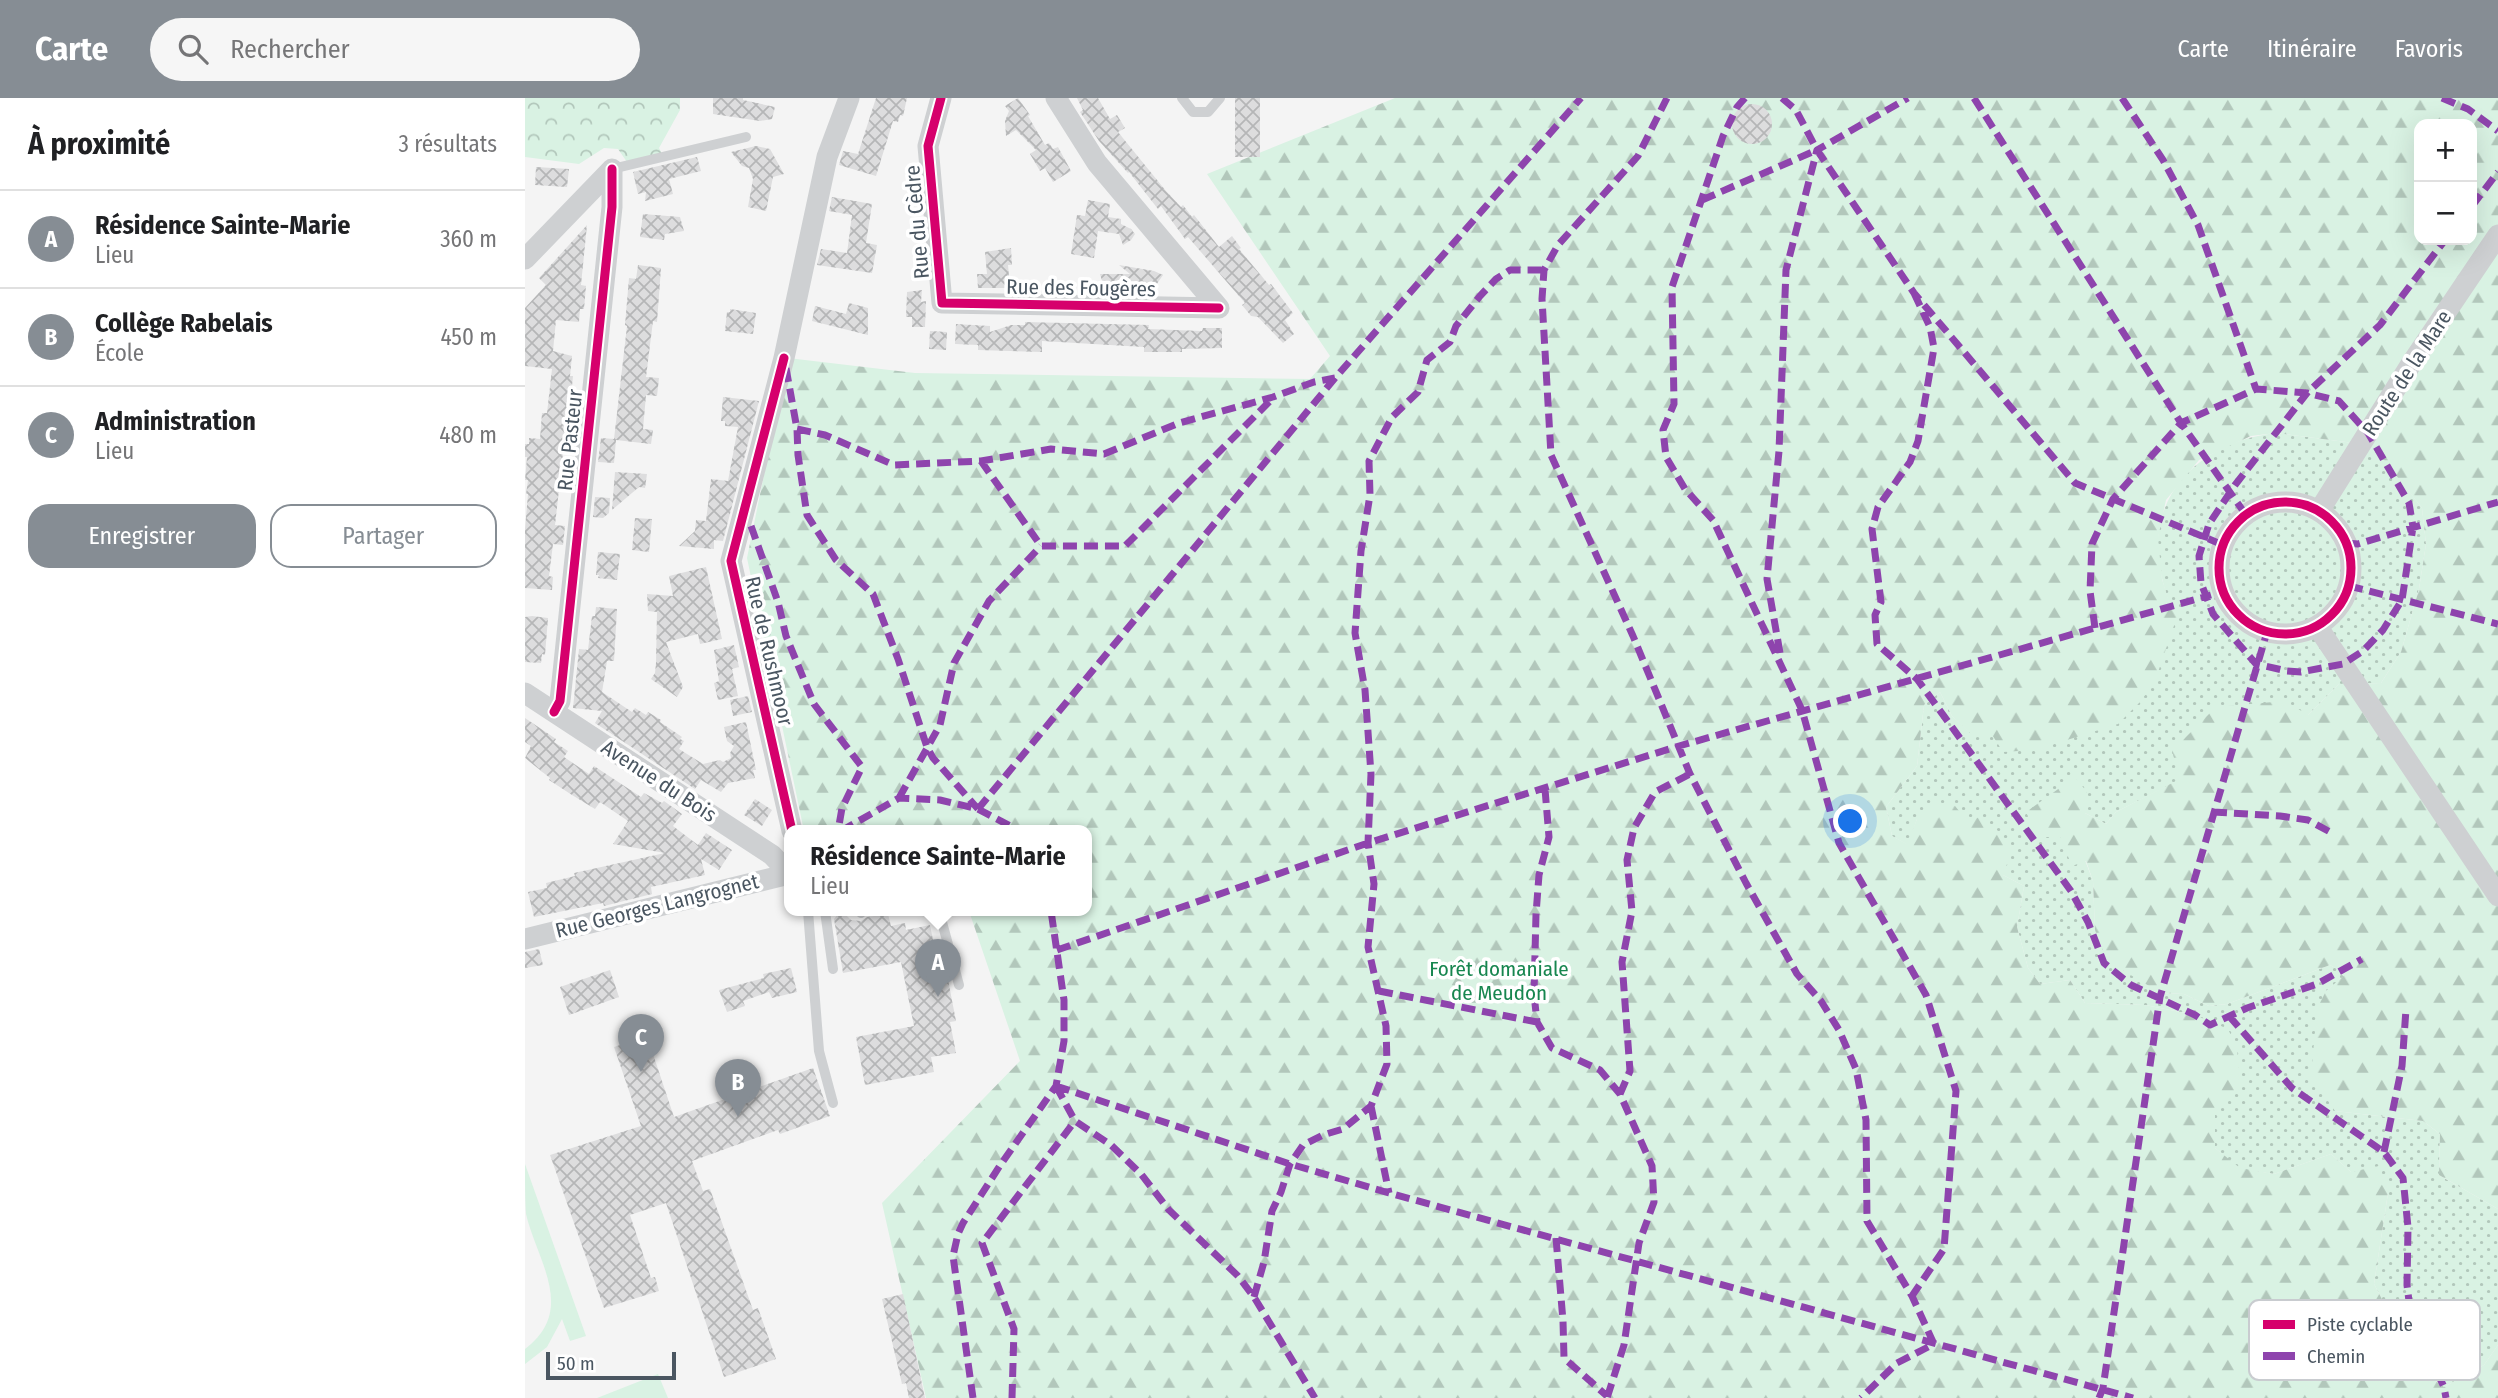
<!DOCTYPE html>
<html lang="fr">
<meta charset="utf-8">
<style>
:root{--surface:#fff;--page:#f6f6f6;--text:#202124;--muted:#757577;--line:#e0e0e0;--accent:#868d94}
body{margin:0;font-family:"Fira Sans Condensed",sans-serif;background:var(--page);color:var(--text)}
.controls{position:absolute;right:21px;top:21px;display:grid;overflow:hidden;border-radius:14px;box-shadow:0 7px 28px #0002}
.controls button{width:63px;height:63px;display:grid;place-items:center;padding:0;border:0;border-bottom:2px solid var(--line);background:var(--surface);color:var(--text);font:35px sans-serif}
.scale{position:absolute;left:21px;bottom:18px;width:130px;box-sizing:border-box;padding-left:7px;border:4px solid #4a5661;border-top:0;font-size:19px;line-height:24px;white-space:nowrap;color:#4a5661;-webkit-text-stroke:5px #fff;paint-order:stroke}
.you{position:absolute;left:1326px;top:724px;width:24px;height:24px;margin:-18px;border:5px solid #fff;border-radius:50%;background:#1a73e8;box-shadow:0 0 0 10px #1a73e833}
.badge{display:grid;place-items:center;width:46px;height:46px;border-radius:50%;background:var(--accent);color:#fff;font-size:23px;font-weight:700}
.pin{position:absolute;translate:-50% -58px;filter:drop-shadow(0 2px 4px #0008)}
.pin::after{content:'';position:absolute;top:37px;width:24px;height:21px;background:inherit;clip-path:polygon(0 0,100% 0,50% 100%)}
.popup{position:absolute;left:259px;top:727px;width:308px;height:91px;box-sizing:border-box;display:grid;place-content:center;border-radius:14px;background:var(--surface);filter:drop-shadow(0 2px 5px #0005);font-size:23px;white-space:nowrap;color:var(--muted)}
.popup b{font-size:26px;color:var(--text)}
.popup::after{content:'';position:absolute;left:50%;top:100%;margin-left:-14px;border:14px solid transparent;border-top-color:var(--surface)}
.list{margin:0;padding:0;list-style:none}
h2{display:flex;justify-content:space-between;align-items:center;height:91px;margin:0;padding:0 28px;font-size:30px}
h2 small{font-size:23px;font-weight:400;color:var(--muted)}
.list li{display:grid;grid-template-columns:46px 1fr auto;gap:21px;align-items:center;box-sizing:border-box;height:98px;padding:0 28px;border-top:2px solid var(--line)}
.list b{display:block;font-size:26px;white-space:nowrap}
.list p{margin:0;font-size:23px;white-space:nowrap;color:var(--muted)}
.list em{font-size:23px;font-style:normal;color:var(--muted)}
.actions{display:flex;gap:14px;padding:21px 28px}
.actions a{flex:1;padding:16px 0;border:2px solid var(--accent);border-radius:21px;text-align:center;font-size:24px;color:var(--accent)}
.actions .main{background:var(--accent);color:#fff}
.icon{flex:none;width:38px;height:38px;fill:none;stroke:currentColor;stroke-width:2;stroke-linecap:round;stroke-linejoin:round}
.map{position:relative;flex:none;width:1973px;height:1300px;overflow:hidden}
header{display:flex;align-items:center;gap:42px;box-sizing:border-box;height:98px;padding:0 35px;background:var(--accent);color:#fff}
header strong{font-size:33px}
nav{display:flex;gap:38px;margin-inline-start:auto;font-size:24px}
.search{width:490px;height:63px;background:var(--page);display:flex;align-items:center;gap:18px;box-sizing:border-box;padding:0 24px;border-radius:38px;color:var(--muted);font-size:26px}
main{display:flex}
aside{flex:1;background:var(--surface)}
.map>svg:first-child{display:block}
.grass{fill:url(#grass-dots)}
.forest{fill:url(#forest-firs);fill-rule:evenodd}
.park{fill:url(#park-crowns)}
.pitch{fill:#d9f2e3}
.building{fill:url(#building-cross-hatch)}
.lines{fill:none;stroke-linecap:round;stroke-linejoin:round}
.lane{stroke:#ced0d2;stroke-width:10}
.street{stroke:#ced0d2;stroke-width:21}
.quiet{stroke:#8e44ad;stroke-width:7;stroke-dasharray:14 7;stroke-linecap:butt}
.cycleway-casing{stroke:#fff;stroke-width:13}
.cycleway{stroke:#d6006c;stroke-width:9}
.labels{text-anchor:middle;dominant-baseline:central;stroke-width:7;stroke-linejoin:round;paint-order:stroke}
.street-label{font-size:21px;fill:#4a5661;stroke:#fff}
.park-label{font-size:21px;fill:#17864f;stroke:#fff}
.key{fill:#fff;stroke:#c9ccd0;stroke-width:2}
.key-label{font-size:19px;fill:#4a5661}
</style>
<header>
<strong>Carte</strong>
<div class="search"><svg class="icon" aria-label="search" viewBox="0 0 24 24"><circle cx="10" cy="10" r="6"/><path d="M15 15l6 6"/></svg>Rechercher</div>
<nav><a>Carte</a><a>Itinéraire</a><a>Favoris</a></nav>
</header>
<main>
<aside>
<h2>À proximité<small>3 résultats</small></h2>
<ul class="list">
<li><span class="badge">A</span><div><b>Résidence Sainte-Marie</b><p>Lieu</p></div><em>360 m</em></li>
<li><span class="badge">B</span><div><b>Collège Rabelais</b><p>École</p></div><em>450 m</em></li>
<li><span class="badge">C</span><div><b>Administration</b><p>Lieu</p></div><em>480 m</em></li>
</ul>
<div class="actions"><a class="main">Enregistrer</a><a>Partager</a></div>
</aside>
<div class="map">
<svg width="1973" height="1300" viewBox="0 0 1973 1300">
<defs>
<pattern id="grass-dots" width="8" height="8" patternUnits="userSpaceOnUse" patternTransform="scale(1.75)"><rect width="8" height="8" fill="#d9f2e3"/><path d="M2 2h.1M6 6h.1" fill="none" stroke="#b2c7bb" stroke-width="1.8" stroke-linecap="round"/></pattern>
<pattern id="forest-firs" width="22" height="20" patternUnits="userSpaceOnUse" patternTransform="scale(1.75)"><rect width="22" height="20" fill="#d9f2e3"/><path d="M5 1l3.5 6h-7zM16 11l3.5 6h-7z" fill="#b2c7bb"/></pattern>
<pattern id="park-crowns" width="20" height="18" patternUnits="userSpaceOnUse" patternTransform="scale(1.75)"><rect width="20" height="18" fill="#d9f2e3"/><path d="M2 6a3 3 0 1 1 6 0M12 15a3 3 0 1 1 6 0" fill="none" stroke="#b2c7bb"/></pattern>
<pattern id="building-cross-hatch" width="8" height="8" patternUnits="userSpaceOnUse" patternTransform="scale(1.75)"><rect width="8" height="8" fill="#ddddde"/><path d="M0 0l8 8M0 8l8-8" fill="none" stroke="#b5b6b7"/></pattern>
</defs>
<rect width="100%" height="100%" fill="#f4f4f4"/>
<path class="grass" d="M1751 335 1821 344 1852 352 1897 410 1901 446 1894 491 1876 554 1856 585 1814 586 1783 617 1591 714 1581 726 1560 715 1535 738 1560 762 1568 783 1570 832 1636 895 1659 896 1684 908 1702 906 1805 867 1822 876 1801 893 1810 1013 1898 1023 1915 1036 1914 1077 1973 1111V1247L1959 1267 1919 1289 1885 1265 1871 1228 1849 1186 1863 1095 1826 1074 1806 1056 1749 1076 1715 1071 1690 1050V1007L1670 917 1620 907 1560 905 1545 882 1515 886 1503 870 1492 829 1499 788 1478 777 1443 724 1392 721 1383 747 1367 738 1361 709 1392 668 1399 607 1415 594 1427 618 1446 635H1466L1645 508C1638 486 1631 462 1633 439 1639 377 1693 341 1751 335Z"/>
<path class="forest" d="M870 0H1973V1111L1914 1077 1915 1036 1898 1023 1810 1013 1786 978 1792 911 1801 893 1821 876 1805 867 1702 906 1684 908 1659 896 1636 895 1582 863 1570 832 1568 783 1561 763 1547 768 1535 739H1513L1501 714 1550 679 1562 694 1560 715 1581 726 1591 714 1655 681 1647 653 1691 609 1760 603 1783 617 1814 586 1856 585 1876 554 1894 491 1901 446 1897 410 1851 352 1821 344 1751 335 1726 338 1674 362 1641 402 1633 440 1637 481 1645 507 1653 516 1632 577 1617 602 1593 626 1510 652 1478 654 1466 635 1446 636 1427 618 1415 594 1399 607 1392 668 1361 709 1367 738 1382 746 1392 721 1412 705 1430 708 1443 724 1454 719 1472 732 1486 755 1478 777 1499 788 1492 829 1503 870 1515 886 1545 882 1560 905 1620 907 1670 917 1703 931 1712 950 1715 989 1690 1008V1050L1715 1070 1749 1076 1806 1056 1826 1074 1854 1068 1863 1095 1849 1186 1871 1228 1885 1265 1919 1289 1959 1267 1973 1247V1300H401L357 1105 495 963 444 813H562V733H279L222 460 263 260 390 275 785 281 805 258 682 76ZM1894 26H1947V142H1894Z"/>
<path class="park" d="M0 0H155V12L134 50 138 58 102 64 93 51 79 50 54 66 0 59Z"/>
<path class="pitch" d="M0 1066 61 1238 45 1243 37 1221 22 1249 0 1266V1251C52 1212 12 1163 1 1116 0 1101 0 1082 0 1066Z
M133 1276 143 1300H72Z"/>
<path class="building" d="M188 0H218V2L250 9 247 21 235 23 188 16Z
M351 0H382L378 18 375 17 373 24 368 23 351 78 314 67 318 53 333 56Z
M493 0 505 17 503 18 520 47 524 45 528 51 533 49 546 73 528 84 520 70 515 73 505 56 511 52 491 32 481 38 480 23 484 13 480 8Z
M552 0H573L585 21 592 17 600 30 593 34 641 93 656 109 658 107 667 119 669 117 694 149 707 138 716 150 714 151 744 187 746 186 768 215 760 222 769 236 758 245 733 219 726 218 717 207 720 205 663 139 660 141 636 108 633 111 604 74 603 75 574 43 555 14 558 12Z
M710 0H735V59H710Z
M1207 26a20 20 0 1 1 40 0a20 20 0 1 1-40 0Z
M231 48 245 51 259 76 248 79 241 113 223 109 228 81 224 70 217 68 206 54Z
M172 59 176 73 144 81 148 96 120 103 121 94 113 96 108 74Z
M11 69 44 71 42 89 10 87Z
M307 99 347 106 341 145 352 147 347 175 292 167 296 151 322 155 327 117 304 113Z
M563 102 585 106 583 119 596 121V126L606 131 610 136 606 142 598 147 594 136 573 133 569 160 546 156 552 117 560 118Z
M118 116 155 119 159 133 140 136 139 142 115 139Z
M62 127 56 187 61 188 59 211H55L54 224 31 222 28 253 47 258 45 278H48L42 340 40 339 30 427 40 428 38 447 28 446 24 478 28 479 27 492 0 490V431L3 396H1L3 382H0L2 359H0V346H4V340L15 341 17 315H22L27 271 0 268V210L21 187 14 180Z
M486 150 487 167H483L485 190H453L452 176H462L460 154Z
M113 167 136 170 132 224 128 223 121 279 134 280 132 298 121 297 118 331 128 332 126 346 91 342 89 365 73 364 76 340 89 341 102 228 100 227 104 180 111 181Z
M594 167 629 173 638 177 627 193 618 186 610 195H594L588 190 580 193 575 176H605Z
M397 192 396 204 401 203 400 229H387V219H381L382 194Z
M324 205 343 210V237L287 223 290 208 321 216Z
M205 211 231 215 228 236 200 233 202 214H205Z
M500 224 624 227 623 231 677 233 678 230H697V250L657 251V254H619V249L517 243V254L453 252V247L430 246 431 226 465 228V234L486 227H500Z
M405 233 422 234 421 252 404 251Z
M198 299 234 303 198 443 189 442V451L154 448 170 433 171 422 181 423 186 381 203 383 213 329 200 328V323H196Z
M90 374 122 376 120 390 114 389 87 412Z
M70 399 85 400 84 415 78 420 68 419Z
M110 420 127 421 124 454 107 452Z
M73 454 95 456 92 482 73 480 74 477H71Z
M181 469 197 541 175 546 173 536 141 544 158 589 152 599 126 581 130 575 131 565 132 514 123 513 122 496 148 498 144 478Z
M71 509 92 511 89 563H82L77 594 107 614 110 610 121 617 123 614 136 622 135 624 157 639 155 641 159 643 154 651 178 666 195 662 198 664 206 660 205 655 209 648 202 643 199 629 221 624 231 672H228L230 680 203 685 196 694 176 682 170 691 70 625 77 613 48 610 54 551 63 552 67 518H70Z
M7 518 23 520 20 557 17 556 16 565 0 564V519Z
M209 547 214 569 207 571 213 598 193 602 189 585 194 583 189 552Z
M223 598 227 614 208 618 205 602Z
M0 620 31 641 29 644 43 653 39 659 64 676 69 668 116 699 119 695 137 705 139 703 157 716 148 728 173 747 181 735 207 752 194 772 176 761 180 777 126 789 127 796 79 808 78 805 9 819 3 794 22 790 21 785 50 778 49 775 140 755 88 746 103 723 75 704 70 711 47 697 24 682 25 680 0 660 6 648 0 644Z
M230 701 247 712 237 728 219 717Z
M314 815H319L326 822 336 823 342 819 363 816 366 828 380 825 381 832 405 827 411 857 417 856 419 861 431 923 425 924 431 955 406 959 409 974 340 987 331 939 389 928 376 864 318 875 309 821Z
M14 851 18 867 0 870V854Z
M266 870 272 894 247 900 244 894 218 903 220 908 202 914 194 892 239 880 238 876Z
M85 872 94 899 44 917 35 889Z
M122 938 149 1019 288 970 305 1018 255 1036 253 1032 167 1063 178 1093 185 1091 228 1212 233 1210 251 1261 199 1279 141 1105 105 1117 126 1180 130 1179 134 1193 79 1210 25 1057 116 1028 89 949Z
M378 1196 400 1300H384L381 1285 377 1286 357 1201Z"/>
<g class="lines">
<path class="lane" d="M657 0 668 14H683L695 0
M87 71 221 39
M283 813 294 953 308 1005
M300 813 308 871
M335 813 336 815
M414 813 434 887"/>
<path class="street" d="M416 0 403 48 417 205 694 210
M531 0 572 65 694 210
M0 161 87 71
M1694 470a66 66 0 1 1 132 0a66 66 0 1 1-132 0Z
M1794 413 1886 266 1973 137
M1792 528 1973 798
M0 595 247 757 264 775
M29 614 35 603 87 109V71
M267 733 206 463 259 260 302 59 324 0
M0 841 264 776"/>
<path class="quiet" d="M1142 0 1113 58 1033 147 1019 172 1017 201 1026 357 1108 538 1165 676 1221 785 1272 876 1296 903 1314 932 1331 971 1341 1022 1342 1123 1387 1198 1409 1246 1372 1265 1336 1300
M1220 0 1212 9 1198 38 1147 189 1149 306 1138 332 1141 359 1160 391 1188 422 1277 612 1314 745 1401 897 1431 993 1419 1151 1387 1198
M1257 0 1271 12 1292 52 1389 195 1550 385 1698 447
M1449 0 1656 325 1721 417
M1597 0 1638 62 1673 127 1731 291
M1917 0 1943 11 1973 33
M1177 102 1292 52
M1947 108 1973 74
M1389 195 1405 229 1409 250 1393 343 1385 364 1353 409 1347 431 1356 504 1350 517 1352 546 1392 581 1546 793 1563 824 1579 865 1606 887 1670 917 1685 927 1722 910 1792 886 1837 861
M261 270 272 331 273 357 282 417 311 462 348 496 373 561 402 649 408 660 453 711
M272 331 300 337 369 367 456 363 526 351 579 356 654 325 748 299 789 284 810 280
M456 363 516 448H600L747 301
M226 428 253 504 261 538 289 606 337 669 317 710 313 733
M1821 445 1833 446 1973 404
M1824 488 1973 526
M1570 530 1565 493 1567 446 1588 401 1656 325 1731 291 1782 295 1814 303 1843 335 1884 405 1888 429 1877 502 1858 532 1838 553 1818 566 1776 574 1762 573 1731 566 1688 516 1676 485 1674 458 1684 426 1710 387 1782 295 1855 227 1920 142
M1255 555 1242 481 1254 353 1261 172 1292 52 1383 0
M1020 691 1024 739 1014 777 1011 816 1009 896 1012 924 1027 950 1075 972 1095 996 1127 1068 1129 1104 1114 1145 1099 1247 1082 1300
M374 700 415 627 429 565 464 503 516 448
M453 711 810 280 1056 0
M1688 714 1755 718 1783 722 1805 734
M316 733 374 700 415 702 453 711 487 729 491 733
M532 852 843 745 1154 648 1686 497
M854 893 1012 924
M1704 918 1767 990 1859 1054 1878 1080 1883 1129 1882 1187 1886 1219 1919 1289 1921 1300
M531 988 765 1066 864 1095 1608 1300
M531 988 550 1023 586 1047 616 1076 644 1112 713 1178 729 1199 790 1300
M1095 996 1105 973 1097 864 1107 813 1102 762 1109 730 1130 694 1165 676
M846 1008 864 1095
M1859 1054 1877 968 1881 911
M1031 1140 1038 1223 1039 1260 1082 1298
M729 1199 739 1164 747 1113 756 1094 765 1066 778 1047 798 1037 818 1031 846 1008 862 966 861 928 843 849 849 786 843 745 846 676 840 592 830 535 836 453 845 397 844 363 867 319 893 294 902 262 925 244 931 228 955 198 971 181 985 172H1019
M448 1300 428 1158 433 1136 438 1125 476 1066 531 988 539 943V902L526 813
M487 1300 489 1231 457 1145 550 1023
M1574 1300 1578 1290 1635 899 1742 534"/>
<defs>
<path id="cycleway" d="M416 0 403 48 417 205 694 210
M259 260 206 463 267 733
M1694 470a66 66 0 1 1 132 0a66 66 0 1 1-132 0Z
M29 614 35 603 87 109V71"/>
</defs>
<use href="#cycleway" class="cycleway-casing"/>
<use href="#cycleway" class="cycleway"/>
</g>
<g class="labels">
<g class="street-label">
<text transform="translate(392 124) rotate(-95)">Rue du Cèdre</text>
<text transform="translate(556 190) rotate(1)">Rue des Fougères</text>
<text transform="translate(1882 275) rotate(-57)">Route de la Mare</text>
<text transform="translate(45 342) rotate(-84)">Rue Pasteur</text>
<text transform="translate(244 553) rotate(77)">Rue de Rushmoor</text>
<text transform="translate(134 683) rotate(33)">Avenue du Bois</text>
<text transform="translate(132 808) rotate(-14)">Rue Georges Langrognet</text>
</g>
<g class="park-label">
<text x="974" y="871">Forêt domaniale<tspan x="974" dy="24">de Meudon</tspan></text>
</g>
</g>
<rect x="1724" y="1202" width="231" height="80" rx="10" class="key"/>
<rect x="1738" y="1222" width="32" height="9" fill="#d6006c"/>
<rect x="1738" y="1254" width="32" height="8" fill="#8e44ad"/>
<g class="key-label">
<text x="1782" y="1233">Piste cyclable</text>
<text x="1782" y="1265">Chemin</text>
</g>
</svg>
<div class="controls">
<button>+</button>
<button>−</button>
</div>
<div class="scale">50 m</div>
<div class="you"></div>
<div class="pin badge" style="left:413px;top:899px">A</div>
<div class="popup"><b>Résidence Sainte-Marie</b>Lieu</div>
<div class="pin badge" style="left:213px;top:1019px">B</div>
<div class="pin badge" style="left:116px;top:974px">C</div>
</div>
</main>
